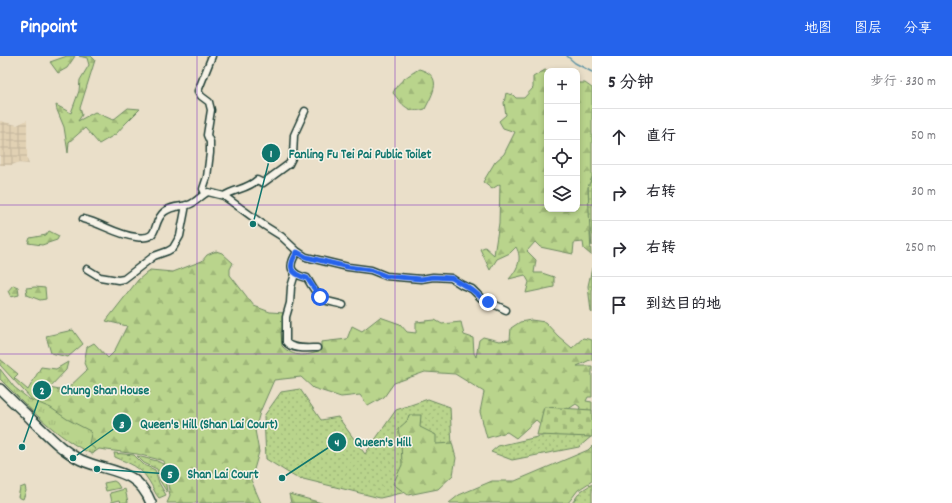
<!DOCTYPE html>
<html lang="zh">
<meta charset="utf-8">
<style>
:root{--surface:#fff;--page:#f2f2f3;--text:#2b2b33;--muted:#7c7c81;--line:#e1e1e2;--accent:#2563eb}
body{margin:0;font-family:Dekko,"LXGW WenKai TC",sans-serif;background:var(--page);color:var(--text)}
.controls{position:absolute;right:12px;top:12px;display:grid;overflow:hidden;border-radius:8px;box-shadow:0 2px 6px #0003}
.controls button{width:36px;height:36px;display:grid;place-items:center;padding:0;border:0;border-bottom:1px solid var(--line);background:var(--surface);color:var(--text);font:20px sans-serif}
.stop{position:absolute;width:12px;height:12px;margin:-9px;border:3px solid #2563eb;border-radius:50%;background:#fff}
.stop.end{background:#2563eb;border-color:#fff;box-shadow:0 1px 4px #0008}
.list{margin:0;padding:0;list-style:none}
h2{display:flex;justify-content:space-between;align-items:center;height:52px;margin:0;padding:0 16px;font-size:17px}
h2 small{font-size:13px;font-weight:400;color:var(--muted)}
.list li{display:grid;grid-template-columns:26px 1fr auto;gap:12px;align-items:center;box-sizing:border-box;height:56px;padding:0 16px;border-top:1px solid var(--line)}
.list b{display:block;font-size:15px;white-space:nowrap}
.list em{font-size:13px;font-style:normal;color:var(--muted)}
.icon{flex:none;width:22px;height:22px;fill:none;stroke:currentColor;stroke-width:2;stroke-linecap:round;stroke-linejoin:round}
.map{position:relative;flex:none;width:592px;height:447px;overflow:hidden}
header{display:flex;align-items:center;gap:24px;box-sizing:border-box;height:56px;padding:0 20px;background:var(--accent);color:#fff}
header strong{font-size:19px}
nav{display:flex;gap:22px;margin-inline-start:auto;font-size:14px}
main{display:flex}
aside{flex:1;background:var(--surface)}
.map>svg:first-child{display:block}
.industrial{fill:url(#industrial-grid)}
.grass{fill:url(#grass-dots);stroke:#6c8860}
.forest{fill:url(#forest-firs);stroke:#6c8860}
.cemetery{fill:url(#cemetery-stones);stroke:#6c8860}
.park{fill:url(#park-tufts);stroke:#6c8860}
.pitch{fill:#b9d48c;stroke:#6c8860}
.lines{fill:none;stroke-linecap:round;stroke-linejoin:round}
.stream{stroke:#6395a5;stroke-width:1.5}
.street-casing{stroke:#1f3d34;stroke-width:9}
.secondary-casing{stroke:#1f3d34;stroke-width:12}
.street{stroke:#f7f3e8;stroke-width:6}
.secondary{stroke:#f7f3e8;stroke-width:9}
.route{stroke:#2563eb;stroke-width:5}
.grid{fill:none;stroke:#7b2cbf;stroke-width:1;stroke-opacity:0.55}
.leader{fill:none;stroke:#0f766e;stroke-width:1.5}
.callout-dot{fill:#0f766e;stroke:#f7f3e8;stroke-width:1.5}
.mark-label{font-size:12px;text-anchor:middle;font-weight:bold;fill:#fff}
.callout-label{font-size:13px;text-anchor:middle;font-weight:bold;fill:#0f766e;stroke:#f7f3e8;stroke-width:3;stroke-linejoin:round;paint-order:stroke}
</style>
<header>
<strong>Pinpoint</strong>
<nav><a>地图</a><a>图层</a><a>分享</a></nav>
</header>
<main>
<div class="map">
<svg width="592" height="447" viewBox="0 0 592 447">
<defs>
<pattern id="industrial-grid" width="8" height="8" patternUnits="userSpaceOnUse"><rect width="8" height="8" fill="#e1d1b3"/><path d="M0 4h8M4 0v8" fill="none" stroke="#c1b49b"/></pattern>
<pattern id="grass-dots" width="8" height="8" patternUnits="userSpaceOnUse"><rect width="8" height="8" fill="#b9d48c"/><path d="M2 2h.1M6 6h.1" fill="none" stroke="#9fb779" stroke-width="1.8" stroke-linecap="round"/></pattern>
<pattern id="forest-firs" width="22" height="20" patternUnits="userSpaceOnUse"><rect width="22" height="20" fill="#b9d48c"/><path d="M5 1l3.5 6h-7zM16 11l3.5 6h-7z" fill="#9fb779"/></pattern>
<pattern id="cemetery-stones" width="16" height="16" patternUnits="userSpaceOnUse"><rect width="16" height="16" fill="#b9d48c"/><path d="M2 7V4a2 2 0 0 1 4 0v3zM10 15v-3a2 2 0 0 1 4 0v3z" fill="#9fb779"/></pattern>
<pattern id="park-tufts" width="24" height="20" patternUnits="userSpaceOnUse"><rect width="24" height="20" fill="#b9d48c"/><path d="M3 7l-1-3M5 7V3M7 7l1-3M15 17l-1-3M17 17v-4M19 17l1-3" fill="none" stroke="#9fb779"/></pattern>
</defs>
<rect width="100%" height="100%" fill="#eadfc9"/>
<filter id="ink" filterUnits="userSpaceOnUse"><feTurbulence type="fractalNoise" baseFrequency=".025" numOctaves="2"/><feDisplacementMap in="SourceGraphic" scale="8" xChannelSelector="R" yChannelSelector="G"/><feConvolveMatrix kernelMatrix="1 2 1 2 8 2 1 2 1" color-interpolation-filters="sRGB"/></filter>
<g filter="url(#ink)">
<path class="industrial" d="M27 64V103L29 108 17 107 12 109H0V65L17 69Z"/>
<path class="grass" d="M592 121V190L589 168 588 131Z
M592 212V257L591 256 588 230Z
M300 333 321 364 338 361 365 398 396 354 428 343 450 351 453 410 441 428 380 442 295 421 266 403 264 360 281 336Z
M560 367 592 380 579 391 512 404 491 396 498 390 546 379Z
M114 397 134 399 144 409 155 414 159 427 166 439 159 442C155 438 153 431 149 425 140 410 130 408 115 401Z
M137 400 157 405 163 408 167 436 160 425 157 413 144 407Z
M592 428V447H572L581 435Z"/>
<path class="forest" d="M67 0H75L67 12 58 17 50 6Z
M79 0H91L95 4 80 52 82 59 78 65 95 56 113 64 128 52 140 53 125 68 116 78 99 88 85 72 69 86 68 97 64 71 57 54 56 49 71 57 79 35 80 24 89 9 87 2Z
M419 13C444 20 433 37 425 53 408 58 403 49 393 37 397 26 409 19 419 13Z
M545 14 549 15H547V153H577V27H585L592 32V121L588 131 591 199 584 193 583 186 574 187 573 198 540 191 535 186 527 195 536 204 534 217H542L554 221V231L526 237 529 226 525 219 509 223C517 214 523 203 516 191L510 197 497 203 490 214 480 193 485 191 494 199 499 167 500 128 492 133 483 126 495 106 504 98 515 76 503 72 499 65 506 59 504 47 506 37 513 39 516 42H524L533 32V21Z
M49 175 59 180 57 184 42 189 28 187 30 182 46 179Z
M216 195 222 197 233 207 230 213V219L254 250 270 256 285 257 286 270 281 276 282 290C294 302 306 300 321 295V286L347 283 352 270 362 275 380 261 400 268 407 276 416 277V266L435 264 442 268 461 266 464 279 473 282 474 297 476 301 479 284 483 281 499 285 510 284 511 272 520 266 531 264 545 266 558 280 572 292 583 282 592 284V303L577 310H592V341H588L586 345 592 346V366L577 362 580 351 576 348 543 370 536 364 516 382 507 376 487 382 480 356 484 336 455 318 425 316 394 327 384 341 368 350 360 339 341 341 313 332 301 321 274 324 260 356 255 374 259 396 251 424 261 447H167L170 440 164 405 137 398 99 393 92 398 71 386 0 309V303L18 318 14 322 28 334 41 311 56 313 68 306 66 314 49 332 65 335 87 314 84 307 87 291 94 287 108 302 114 296 127 270 106 265 138 224 150 214 173 216 202 205 207 199Z
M13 229 18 231 19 239 11 241 8 235Z
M35 231 45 232 46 243 40 244 27 239 26 232Z
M73 274 83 288 68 301 51 297 46 280Z
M409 359H421L420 371 436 379V388L452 387 456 402 453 419 438 433 408 439 393 428 402 409 401 386 398 373 407 365Z
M592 390V425L578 434 568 447H449L459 439 492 425H515L588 394Z
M289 438 322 447H291Z"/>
<path class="cemetery" d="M544 351 592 354V381L537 379Z"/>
<path class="park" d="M0 313 14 331 29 343 51 352 67 363 90 375 91 378 89 388 95 393 94 397 92 398C57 382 27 350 0 323Z
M114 425 117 427 120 432 106 435 104 427Z
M25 430 26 435 23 443 18 441 20 432Z"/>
<path class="pitch" d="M125 433 128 446 121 447 120 444 112 446 110 437Z"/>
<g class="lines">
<path class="stream" d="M567 0 575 7 592 16
M591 447 592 446"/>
<defs>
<path id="street" d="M205 137 203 133 207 121 210 97V86L207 79 211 54 209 46 201 40 198 35 212 0
M224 140C234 133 248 133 257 124L263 127 289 108 293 100 294 79 305 55
M83 163C101 167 117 179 136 181 161 185 151 167 164 156 171 150 179 151 188 149 196 147 201 139 208 136L224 140 265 170 281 180 297 195 306 201 348 211 371 214 386 220 421 223 433 221 451 222 462 229 472 233 481 242 506 254
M297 196C288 210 289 218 307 222 310 227 317 240 322 243 328 246 337 247 343 249
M87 213 100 221 118 224 124 223 154 200 168 195 173 192 180 180 186 149
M295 218 291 231 290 247 286 261V286C292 294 308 292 317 292"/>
<path id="secondary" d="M0 333C11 344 22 354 33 365 48 379 62 395 81 404 110 417 137 412 151 447"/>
</defs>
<use href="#street" class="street-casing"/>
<use href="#secondary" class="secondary-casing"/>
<use href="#street" class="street"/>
<use href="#secondary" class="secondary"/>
</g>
</g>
<g class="lines" filter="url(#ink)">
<path class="route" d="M320 241 307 222C289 218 288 210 297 196L306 201 348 211 371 214 386 220 421 223 433 221 452 222 472 234 482 242 488 246"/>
</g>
<path class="grid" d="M197 0V447M395 0V447M0 149H547M577 149H592M0 298H592"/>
<path class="leader" d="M253 168L271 97M22 391L42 334M73 402L122 367M282 422L337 386M97 413L170 418"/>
<g class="callout-dot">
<circle cx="253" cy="168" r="4"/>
<circle cx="22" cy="391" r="4"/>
<circle cx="73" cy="402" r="4"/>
<circle cx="282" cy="422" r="4"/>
<circle cx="97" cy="413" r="4"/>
<circle cx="271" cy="97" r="10"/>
<circle cx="42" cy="334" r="10"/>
<circle cx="122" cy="367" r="10"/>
<circle cx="337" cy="386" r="10"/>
<circle cx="170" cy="418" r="10"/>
</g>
<g class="mark-label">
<text x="271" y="101">1</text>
<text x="42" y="338">2</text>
<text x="122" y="372">3</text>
<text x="337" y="390">4</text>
<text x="170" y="422">5</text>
</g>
<g class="callout-label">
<text x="360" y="102">Fanling Fu Tei Pai Public Toilet</text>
<text x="105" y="338">Chung Shan House</text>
<text x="209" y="372">Queen's Hill (Shan Lai Court)</text>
<text x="383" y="390">Queen's Hill</text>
<text x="223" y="422">Shan Lai Court</text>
</g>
</svg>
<div class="controls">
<button>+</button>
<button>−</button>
<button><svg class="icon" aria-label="locate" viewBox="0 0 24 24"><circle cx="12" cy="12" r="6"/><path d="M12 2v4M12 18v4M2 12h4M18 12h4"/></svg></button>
<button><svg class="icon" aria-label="layers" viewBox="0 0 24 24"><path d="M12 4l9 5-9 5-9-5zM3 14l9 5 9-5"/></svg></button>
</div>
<div class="stop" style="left:320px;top:241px"></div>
<div class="stop end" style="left:488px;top:246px"></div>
</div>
<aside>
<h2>5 分钟<small>步行 · 330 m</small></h2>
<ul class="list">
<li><svg class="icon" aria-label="ahead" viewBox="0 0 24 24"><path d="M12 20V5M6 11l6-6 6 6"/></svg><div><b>直行</b></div><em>50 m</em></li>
<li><svg class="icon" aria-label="right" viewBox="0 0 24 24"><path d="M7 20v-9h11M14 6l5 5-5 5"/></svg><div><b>右转</b></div><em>30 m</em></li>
<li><svg class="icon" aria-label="right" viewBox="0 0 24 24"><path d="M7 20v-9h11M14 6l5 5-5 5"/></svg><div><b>右转</b></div><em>250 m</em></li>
<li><svg class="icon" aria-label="arrive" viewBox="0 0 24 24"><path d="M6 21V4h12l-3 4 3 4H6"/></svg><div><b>到达目的地</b></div></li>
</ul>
</aside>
</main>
